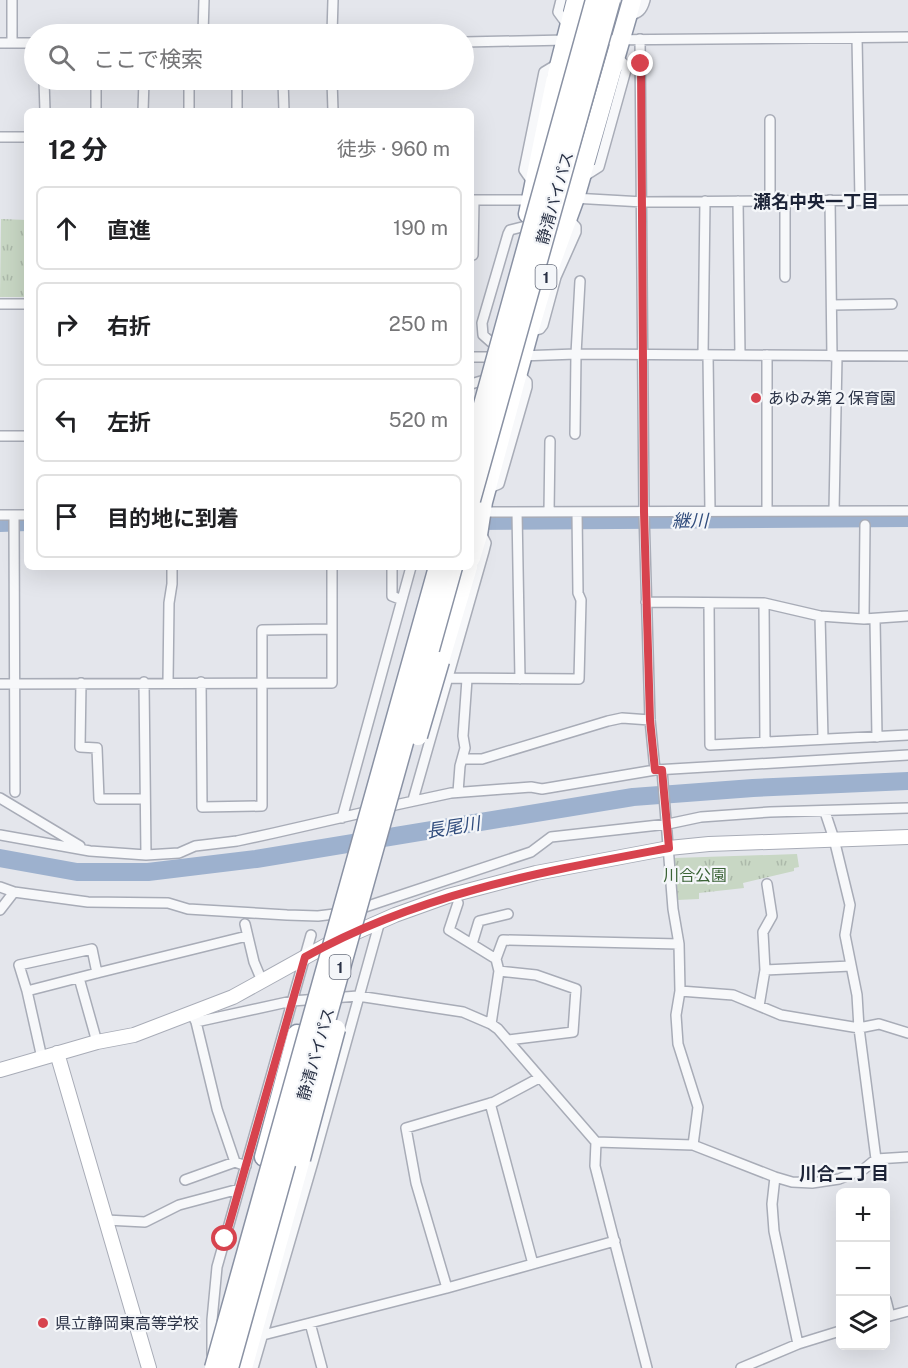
<!DOCTYPE html>
<html lang="ja">
<meta charset="utf-8">
<style>
:root{--surface:#fff;--page:#f6f6f6;--text:#202124;--muted:#757577;--line:#e0e0e0}
body{margin:0;font-family:"Public Sans","Noto Sans JP",sans-serif;background:var(--page);color:var(--text)}
.controls{position:absolute;right:18px;bottom:18px;display:grid;overflow:hidden;border-radius:9px;box-shadow:0 6px 24px #0002}
.controls button{width:54px;height:54px;display:grid;place-items:center;padding:0;border:0;border-bottom:2px solid var(--line);background:var(--surface);color:var(--text);font:30px sans-serif}
.stop{position:absolute;width:18px;height:18px;margin:-14px;border:4px solid #d7434e;border-radius:50%;background:#fff}
.stop.end{background:#d7434e;border-color:#fff;box-shadow:0 2px 6px #0008}
.list{margin:0;padding:0;list-style:none}
h2{display:flex;justify-content:space-between;align-items:center;height:78px;margin:0;padding:0 24px;font-size:26px}
h2 small{font-size:20px;font-weight:400;color:var(--muted)}
.list li{display:grid;grid-template-columns:39px 1fr auto;gap:18px;align-items:center;box-sizing:border-box;height:84px;margin:0 12px 12px;padding:0 12px;border:2px solid var(--line);border-radius:9px}
.list b{display:block;font-size:22px;white-space:nowrap}
.list em{font-size:20px;font-style:normal;color:var(--muted)}
.icon{flex:none;width:33px;height:33px;fill:none;stroke:currentColor;stroke-width:2;stroke-linecap:round;stroke-linejoin:round}
.map{position:relative;flex:none;width:908px;height:1368px;overflow:hidden}
.search{position:absolute;background:var(--surface);box-shadow:0 6px 24px #0002;left:24px;top:24px;width:450px;height:66px;display:flex;align-items:center;gap:15px;box-sizing:border-box;padding:0 21px;border-radius:33px;color:var(--muted);font-size:22px}
.panel{position:absolute;background:var(--surface);box-shadow:0 6px 24px #0002;left:24px;top:108px;width:450px;height:462px;border-radius:9px}
.map>svg:first-child{display:block}
.grass{fill:url(#grass-tufts)}
.lines{fill:none;stroke-linecap:round;stroke-linejoin:round}
.river{stroke:#9db1ce;stroke-width:18}
.street-casing{stroke:#a8acb7;stroke-width:12}
.secondary-casing{stroke:#a8acb7;stroke-width:16}
.highway-casing{stroke:#8a92a4;stroke-width:21}
.street{stroke:#f7f8fa;stroke-width:9}
.secondary{stroke:#fff;stroke-width:14}
.highway{stroke:#fff;stroke-width:18}
.highway-bridge-casing{stroke:#8a92a4;stroke-width:21;stroke-linecap:butt}
.highway-bridge{stroke:#fff;stroke-width:18}
.route{stroke:#d7434e;stroke-width:8}
.poi-dot{fill:#d7434e;stroke:#f4f6f9;stroke-width:2}
.labels{text-anchor:middle;dominant-baseline:central;stroke-width:4.5;stroke-linejoin:round;paint-order:stroke}
.shield{fill:#f4f6f9;stroke:#676d7c;stroke-width:1.5}
.shield-label{font-size:15px;font-weight:bold;fill:#2a3246}
.street-label{font-size:16px;fill:#2a3246;stroke:#f4f6f9}
.poi-label{font-size:16px;fill:#2a3246;stroke:#f4f6f9;text-anchor:start}
.park-label{font-size:16px;fill:#3b6336;stroke:#f4f6f9}
.neighbourhood-label{font-size:18px;font-weight:bold;fill:#1c2337;stroke:#f4f6f9}
.water-label{font-size:18px;font-style:italic;fill:#314d7d;stroke:#f4f6f9}
</style>
<div class="map">
<svg width="908" height="1368" viewBox="0 0 908 1368">
<defs>
<pattern id="grass-tufts" width="24" height="20" patternUnits="userSpaceOnUse" patternTransform="scale(1.5)"><rect width="24" height="20" fill="#c8d7c4"/><path d="M3 7l-1-3M5 7V3M7 7l1-3M15 17l-1-3M17 17v-4M19 17l1-3" fill="none" stroke="#acb9aa"/></pattern>
</defs>
<rect width="100%" height="100%" fill="#e4e6ec"/>
<path class="grass" d="M1 219 27 220V297H0Z
M797 854 799 867 794 868V871L743 883 744 888 699 893V899L677 900 674 858Z"/>
<g class="lines">
<path class="river" d="M471 521 908 518
M0 523 27 522
M0 858 77 872H148L256 859 633 797 753 788 908 781"/>
<defs>
<path id="street" d="M12 0V43
M561 0 558 12 569 27
M628 16C639 13 642 11 645 0
M203 34 204 0
M332 34 333 0
M857 38 860 200
M640 39 644 512 650 720 655 770
M598 40 908 37
M464 42 567 40
M0 43H34
M44 80 45 111
M96 80V111
M189 80V111
M283 80 284 111
M332 80 333 111
M143 111 144 80
M237 111V80
M0 137H27
M581 176 588 174 599 167 626 70 624 64 616 56
M533 183 524 170 544 72 559 63
M573 198 643 202 908 200
M471 200H523
M785 200V277
M830 200 832 356
M738 201 740 355
M770 201V120
M473 255 474 200
M0 304H27
M832 305 892 304
M529 332 540 329 543 325 556 277 576 232V227L568 218
M492 343 483 335 482 323 508 234 510 230 526 226
M703 355 705 201
M708 355 710 511
M767 355V511
M520 356 576 354 908 356
M471 357H498
M471 384 481 381
M575 434 576 354 580 281
M0 436H27
M487 489 499 484 527 387V382L518 373
M834 511 837 356
M471 512 908 511
M517 512 520 679
M549 512 550 441
M0 515H27
M14 515 15 792
M392 567V596L402 600
M646 602 764 603 820 616 864 619 908 616
M764 603 765 742
M709 604 710 745 908 735
M820 616 823 739
M864 619 865 525
M875 619 877 737
M447 678 579 679 581 600 578 593 577 512
M144 682 146 855
M168 682 169 603 172 584V567
M201 682 202 807 262 806V630L332 629
M81 683 80 747 97 748 99 799H145
M0 684 332 683V567
M462 759H482L608 721 622 718 650 720
M662 770 673 909 679 944 680 991 676 1015 678 1044 698 1107 693 1145
M458 792 460 766 465 748 463 736 467 679
M0 798 80 846
M413 800 484 551 486 543 483 537 478 535
M386 807 451 793 531 787 542 789 655 770 908 755
M825 812 834 839 850 905 845 935 857 995 859 1028 876 1159
M342 818 411 567
M0 835 90 851 146 855 179 853 195 846 237 841 274 833 370 811
M0 887 14 892 88 902 168 903 188 909 287 915 318 916 343 913
M458 903 449 930 496 959
M0 910 14 892
M356 910 531 852 551 837 668 824 701 817 770 812 908 808
M245 924 254 962 262 981
M472 944 479 921 508 914
M765 970 851 966
M499 971 536 975 576 989 573 1032 508 1040
M97 973 92 949 19 965 27 991 97 973 247 936
M79 978 97 1042
M27 991 42 1058
M680 991 733 995 781 1015 859 1028 879 1024 908 1033
M332 998 358 996 463 1012 491 1024 498 1029 596 1142 693 1145 775 1177 792 1182 812 1183 839 1179 864 1169 876 1159 908 1157
M759 1006 765 970 763 932 772 916 767 884
M192 1014 196 1022 292 1001 319 999
M196 1022 217 1109 235 1162 246 1166
M491 1024 499 971 496 959 503 940 679 944
M490 1103 533 1264
M596 1142 595 1166 647 1368
M775 1177 772 1204 774 1231 798 1344
M185 1180 235 1162
M106 1220 145 1222 179 1205 239 1189
M447 1288 416 1183 406 1128 494 1102 539 1078
M886 1300 890 1316
M886 1317 908 1311
M310 1323 322 1368
M263 1335 447 1288 615 1241
M212 1354V1320L217 1267 311 935
M253 1368 313 1162 380 921
M741 1368 798 1344 840 1331"/>
<path id="secondary" d="M57 1053 149 1368
M0 1070 97 1042 134 1035 233 997 327 945 395 915 448 896 536 873 669 848 709 844 908 837"/>
<path id="highway" d="M528 214 555 82 576 0
M471 558 478 535 483 502 529 332 541 291 575 198 632 0
M440 661 468 567
M264 1157 297 1034
M243 1368 301 1159"/>
</defs>
<use href="#street" class="street-casing"/>
<use href="#secondary" class="secondary-casing"/>
<use href="#highway" class="highway-casing"/>
<use href="#street" class="street"/>
<use href="#secondary" class="secondary"/>
<use href="#highway" class="highway"/>
<defs>
<path id="highway-bridge" d="M471 448 595 0
M471 500 611 0
M418 736 440 661
M301 1159 336 1029
M214 1368 438 567
M229 1368 453 567"/>
</defs>
<use href="#highway-bridge" class="highway-bridge-casing"/>
<use href="#highway-bridge" class="highway-bridge"/>
</g>
<g class="lines">
<path class="route" d="M225 1239 305 957C420 893 541 872 669 848L662 770H655L650 720 644 512 641 64"/>
</g>
<g class="poi-dot">
<circle cx="756" cy="398" r="6"/>
<circle cx="43" cy="1323" r="6"/>
</g>
<g class="labels">
<g class="shield">
<rect x="535.5" y="265" width="21" height="24" rx="4.5"/>
<rect x="329.5" y="955" width="21" height="24" rx="4.5"/>
</g>
<g class="shield-label">
<text x="546" y="277">1</text>
<text x="340" y="967">1</text>
</g>
<g class="street-label">
<text transform="translate(555 198) rotate(-74)">静清バイパス</text>
<text transform="translate(316 1054) rotate(-74)">静清バイパス</text>
</g>
<g class="poi-label">
<text x="768" y="398">あゆみ第２保育園</text>
<text x="55" y="1323">県立静岡東高等学校</text>
</g>
<g class="park-label">
<text x="695" y="875">川合公園</text>
</g>
<g class="neighbourhood-label">
<text x="816" y="201">瀬名中央一丁目</text>
<text x="844" y="1173">川合二丁目</text>
</g>
<g class="water-label">
<text x="690" y="520">継川</text>
<text transform="translate(453 827) rotate(-9)">長尾川</text>
</g>
</g>
</svg>
<div class="controls">
<button>+</button>
<button>−</button>
<button><svg class="icon" aria-label="layers" viewBox="0 0 24 24"><path d="M12 4l9 5-9 5-9-5zM3 14l9 5 9-5"/></svg></button>
</div>
<div class="stop" style="left:225px;top:1239px"></div>
<div class="stop end" style="left:641px;top:64px"></div>
<div class="search"><svg class="icon" aria-label="search" viewBox="0 0 24 24"><circle cx="10" cy="10" r="6"/><path d="M15 15l6 6"/></svg>ここで検索</div>
<section class="panel">
<h2>12 分<small>徒歩 · 960 m</small></h2>
<ul class="list">
<li><svg class="icon" aria-label="ahead" viewBox="0 0 24 24"><path d="M12 20V5M6 11l6-6 6 6"/></svg><div><b>直進</b></div><em>190 m</em></li>
<li><svg class="icon" aria-label="right" viewBox="0 0 24 24"><path d="M7 20v-9h11M14 6l5 5-5 5"/></svg><div><b>右折</b></div><em>250 m</em></li>
<li><svg class="icon" aria-label="left" viewBox="0 0 24 24"><path d="M17 20v-9H6M10 6l-5 5 5 5"/></svg><div><b>左折</b></div><em>520 m</em></li>
<li><svg class="icon" aria-label="arrive" viewBox="0 0 24 24"><path d="M6 21V4h12l-3 4 3 4H6"/></svg><div><b>目的地に到着</b></div></li>
</ul>
</section>
</div>
